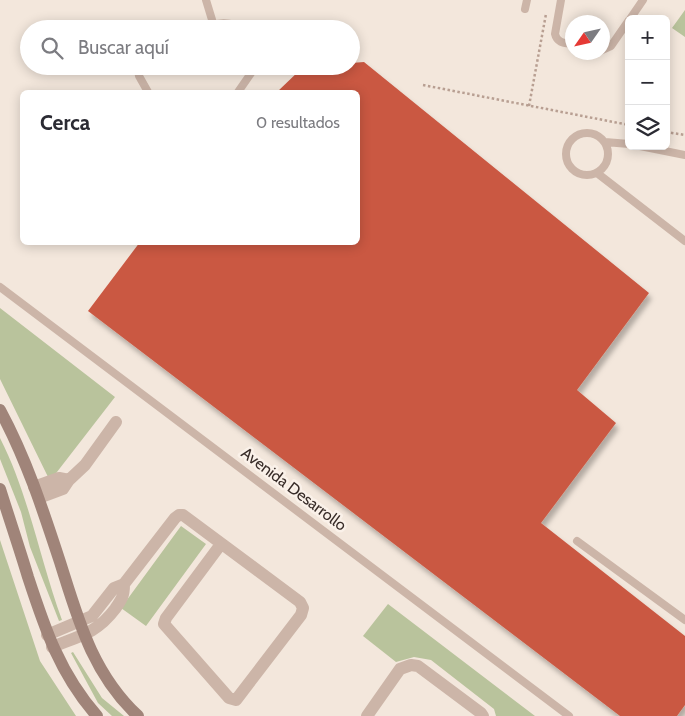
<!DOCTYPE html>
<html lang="es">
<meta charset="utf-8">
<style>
:root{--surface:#fff;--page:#f2f2f3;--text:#2b2b33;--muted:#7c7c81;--line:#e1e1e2}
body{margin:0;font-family:Cabin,sans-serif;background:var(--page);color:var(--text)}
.controls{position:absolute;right:15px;top:15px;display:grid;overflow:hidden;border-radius:8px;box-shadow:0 2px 12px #0003}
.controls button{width:45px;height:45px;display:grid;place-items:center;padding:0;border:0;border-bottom:1px solid var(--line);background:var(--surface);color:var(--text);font:25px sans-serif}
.compass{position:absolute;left:565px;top:15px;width:45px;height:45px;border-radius:50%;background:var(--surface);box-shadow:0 2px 12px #0003;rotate:236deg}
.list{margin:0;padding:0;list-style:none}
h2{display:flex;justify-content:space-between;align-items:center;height:65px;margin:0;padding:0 20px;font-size:21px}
h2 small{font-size:16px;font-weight:400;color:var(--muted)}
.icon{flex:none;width:28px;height:28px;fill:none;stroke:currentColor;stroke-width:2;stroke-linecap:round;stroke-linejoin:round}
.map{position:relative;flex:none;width:685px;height:716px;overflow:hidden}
.search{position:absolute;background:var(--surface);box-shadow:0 2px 12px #0003;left:20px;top:20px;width:340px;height:55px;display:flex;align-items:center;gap:12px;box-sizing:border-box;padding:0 18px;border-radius:28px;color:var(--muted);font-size:19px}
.panel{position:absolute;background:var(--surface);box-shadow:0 2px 12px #0003;left:20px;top:90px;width:340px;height:155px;border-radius:8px}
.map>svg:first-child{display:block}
.green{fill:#b9c39c}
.building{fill:#ca5943;filter:url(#shadow)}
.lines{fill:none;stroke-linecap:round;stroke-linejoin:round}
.path{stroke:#b89f92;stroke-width:2.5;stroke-dasharray:2.5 2.5;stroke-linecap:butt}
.lane{stroke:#ccb5a8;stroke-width:8}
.street{stroke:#ccb5a8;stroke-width:12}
.secondary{stroke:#a08479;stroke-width:12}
.labels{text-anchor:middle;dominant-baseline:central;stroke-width:5;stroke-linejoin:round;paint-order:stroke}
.street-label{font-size:16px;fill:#382c28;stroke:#faf1e9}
</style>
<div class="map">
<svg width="685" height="716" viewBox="0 0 685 716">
<defs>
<filter id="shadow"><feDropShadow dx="3" dy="5.5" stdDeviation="2.5" flood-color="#0004"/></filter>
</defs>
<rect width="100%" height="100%" fill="#f3e7dc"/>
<path class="green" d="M685 10V37L672 28Z
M0 308 115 397 50 481 0 379Z
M0 438C29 495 40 560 62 620L59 621 30 547 21 512 0 459Z
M181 526 206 544 146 626 121 608Z
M0 540 40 661 76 716H0Z
M388 604 535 716H496L494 709 431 660 414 657 396 662 363 636Z
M73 652 102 698 124 716H112L98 703 71 653Z"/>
<path class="building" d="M364 62 649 293 577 390 616 423 541 523 685 636V705L677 716H620L88 311 140 242H358V92H277L301 69 326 66H351V63Z"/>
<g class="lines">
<path class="path" d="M423 85 629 125
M529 106 546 14
M666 132 685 135"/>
<path class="lane" d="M206 0 213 23
M561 0 555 34C557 43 564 43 572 44
M525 9 527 0
M630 19 643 0
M197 29C214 23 229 20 245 29
M602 50 611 46 629 20
M137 66 139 76 148 92
M238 92 256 66
M566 154a21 21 0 1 1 42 0a21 21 0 1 1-42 0Z
M605 142 629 144
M640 146 685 155
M597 173 685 241
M0 287 569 716
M577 541 685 620"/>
<path class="street" d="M34 487 59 478 69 480
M39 498 63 489 69 480 85 465 116 422
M47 635 92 616 114 588 124 584 175 518 179 515H183L300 602 303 608 301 615 236 700 229 698 164 624 166 618 221 544
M52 647C80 636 97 633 115 609 122 599 124 596 124 584
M367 716 400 669 411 665 418 666 481 713 483 716"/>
<path class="secondary" d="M0 410C26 458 43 510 60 562 78 619 92 673 138 716
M0 489C9 518 19 547 28 577 45 629 60 674 97 716"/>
</g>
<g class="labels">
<g class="street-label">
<text transform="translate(294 489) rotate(37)">Avenida Desarrollo</text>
</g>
</g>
</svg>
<div class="controls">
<button>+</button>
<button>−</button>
<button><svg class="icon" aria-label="layers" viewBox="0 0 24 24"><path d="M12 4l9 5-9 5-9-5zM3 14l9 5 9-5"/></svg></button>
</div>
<svg class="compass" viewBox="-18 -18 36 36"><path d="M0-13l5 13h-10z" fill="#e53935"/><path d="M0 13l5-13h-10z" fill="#7c7c81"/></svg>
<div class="search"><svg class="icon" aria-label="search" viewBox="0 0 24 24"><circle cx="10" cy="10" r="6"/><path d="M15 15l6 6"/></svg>Buscar aquí</div>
<section class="panel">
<h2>Cerca<small>0 resultados</small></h2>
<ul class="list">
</ul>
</section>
</div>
